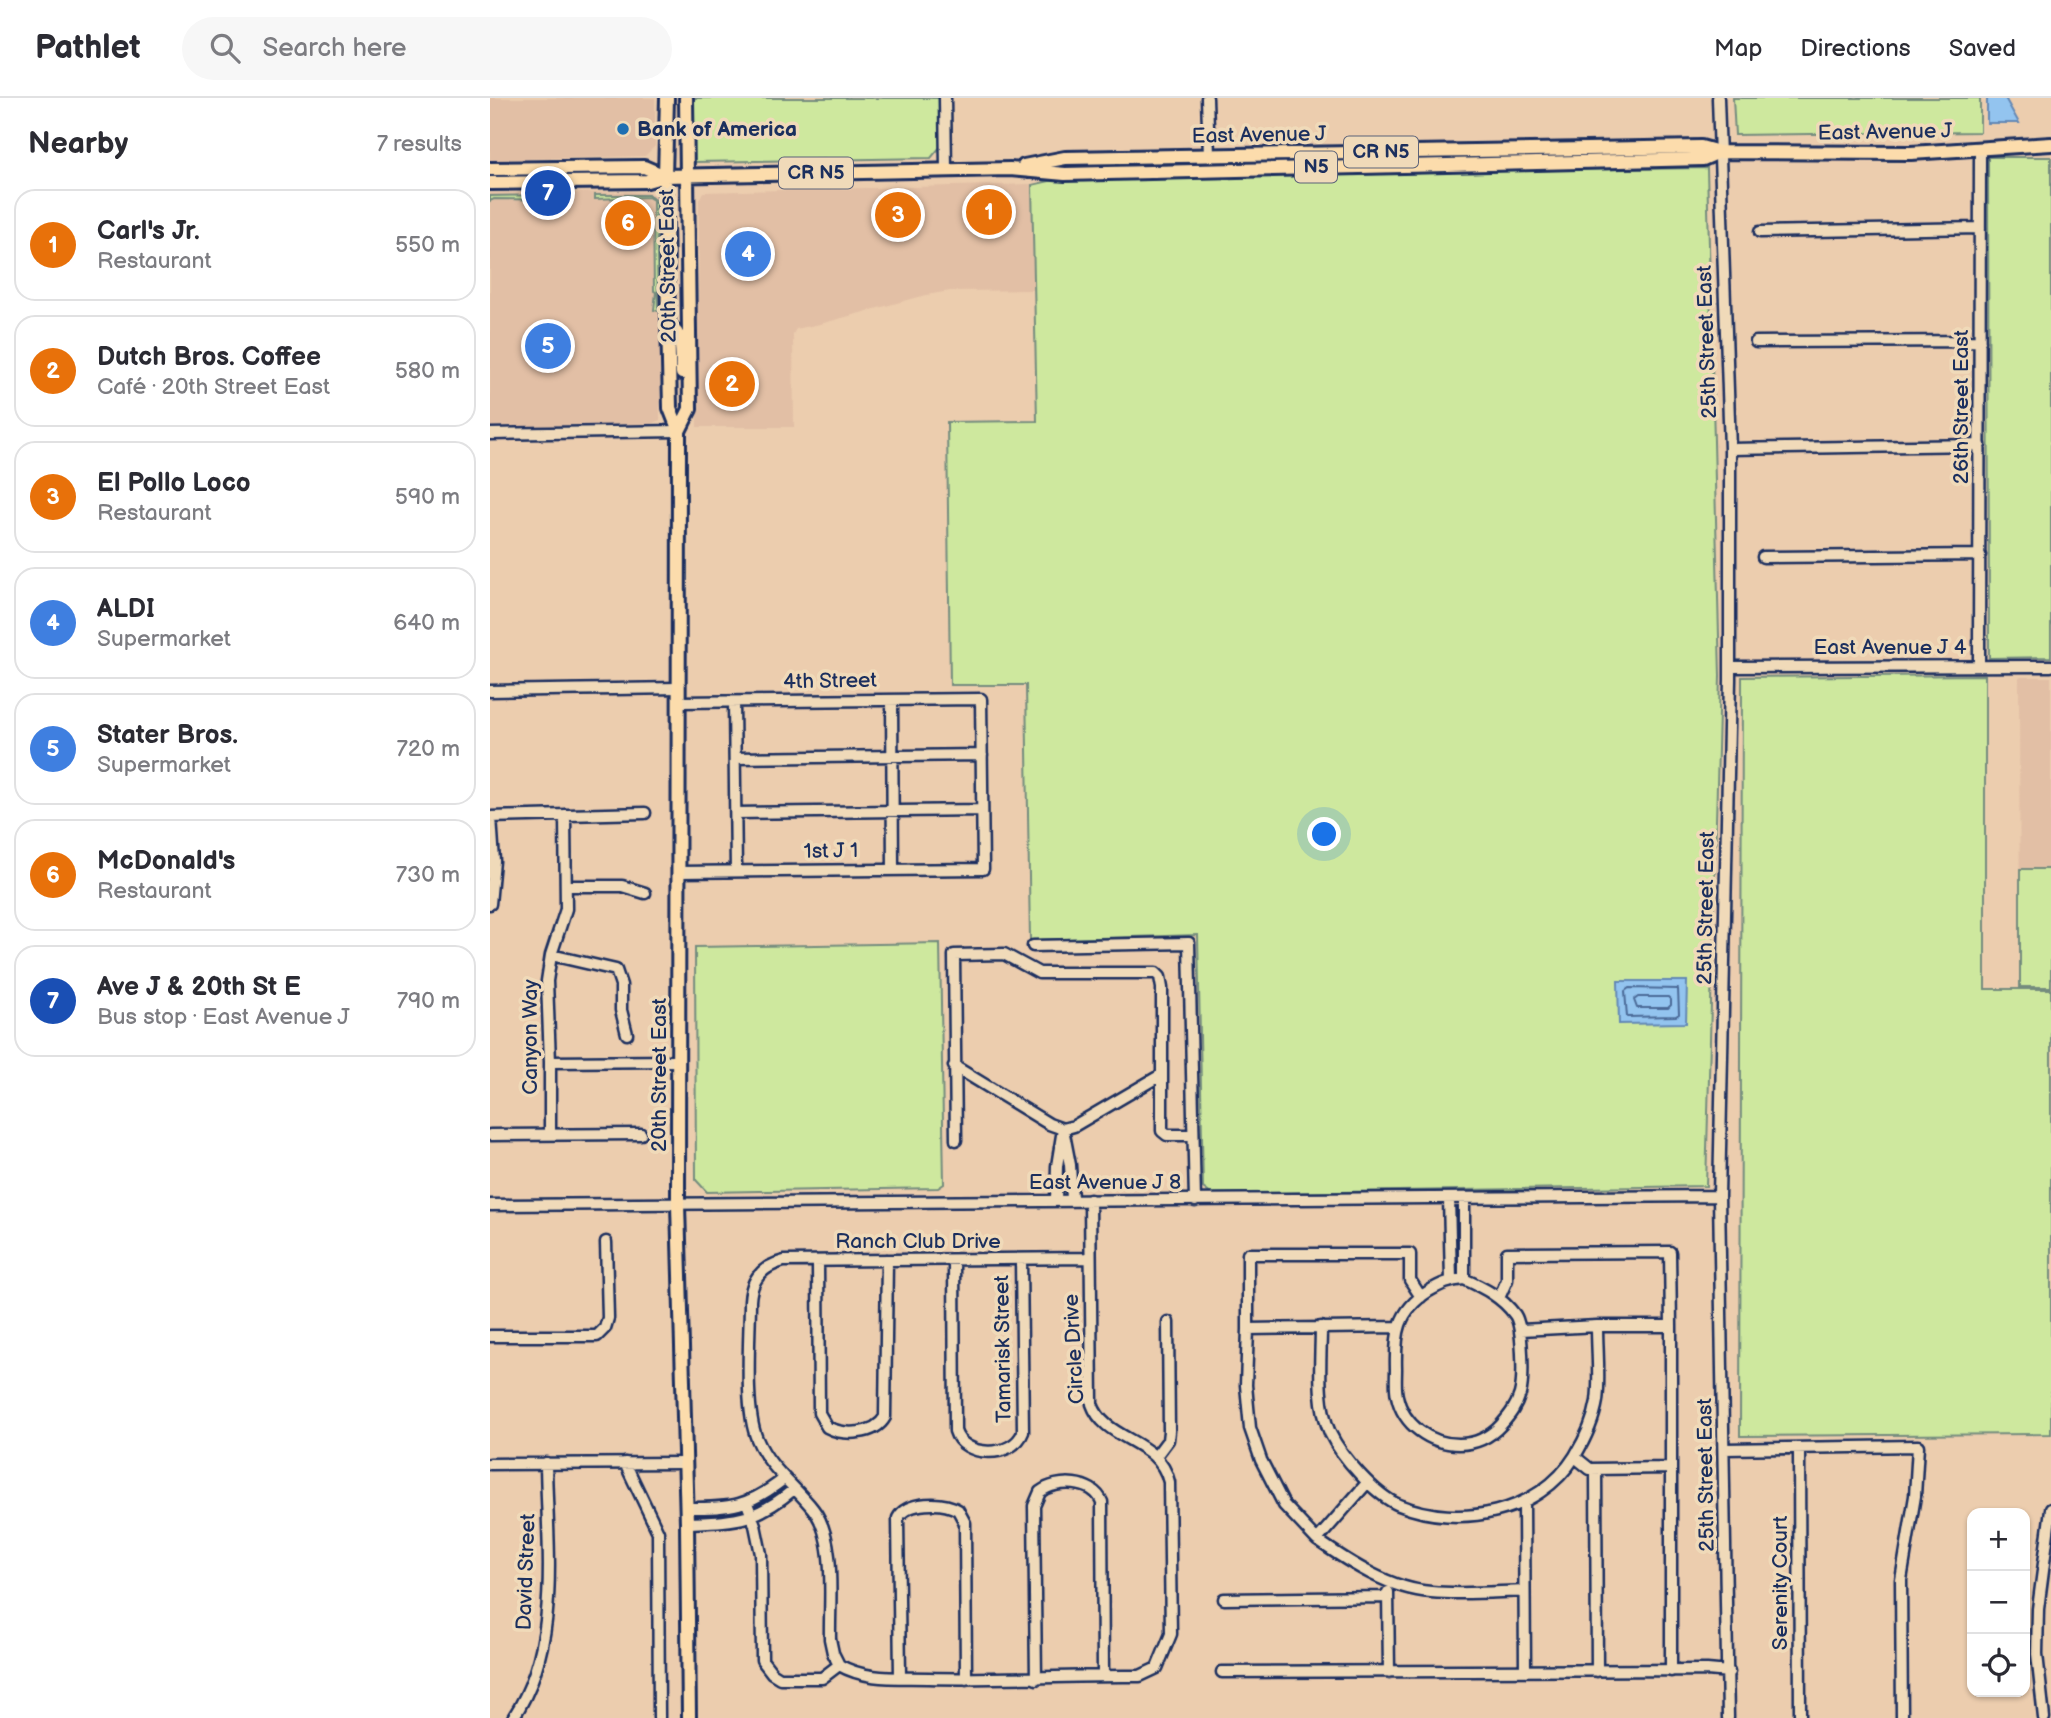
<!DOCTYPE html>
<meta charset="utf-8">
<style>
:root{--surface:#fff;--page:#f7f7f7;--text:#2b2b33;--muted:#7c7c81;--line:#e1e1e2;--accent:#1a73e8}
body{margin:0;font-family:"Balsamiq Sans",sans-serif;background:var(--page);color:var(--text)}
.controls{position:absolute;right:21px;bottom:21px;display:grid;overflow:hidden;border-radius:14px;box-shadow:0 2px 5px #0004}
.controls button{width:63px;height:63px;display:grid;place-items:center;padding:0;border:0;border-bottom:2px solid var(--line);background:var(--surface);color:var(--text);font:35px sans-serif}
.you{position:absolute;left:835px;top:737px;width:24px;height:24px;margin:-18px;border:5px solid #fff;border-radius:50%;background:#1a73e8;box-shadow:0 0 0 10px #1a73e833}
.badge{display:grid;place-items:center;width:46px;height:46px;border-radius:50%;background:var(--accent);color:#fff;font-size:23px;font-weight:700}
.pin{position:absolute;translate:-50% -50%;border:4px solid #fff;box-shadow:0 2px 7px #0006}
.list{margin:0;padding:0;list-style:none}
h2{display:flex;justify-content:space-between;align-items:center;height:91px;margin:0;padding:0 28px;font-size:30px}
h2 small{font-size:23px;font-weight:400;color:var(--muted)}
.list li{display:grid;grid-template-columns:46px 1fr auto;gap:21px;align-items:center;box-sizing:border-box;height:112px;margin:0 14px 14px;padding:0 14px;border:2px solid var(--line);border-radius:21px}
.list b{display:block;font-size:26px;white-space:nowrap}
.list p{margin:0;font-size:23px;white-space:nowrap;color:var(--muted)}
.list em{font-size:23px;font-style:normal;color:var(--muted)}
.icon{flex:none;width:38px;height:38px;fill:none;stroke:currentColor;stroke-width:2;stroke-linecap:round;stroke-linejoin:round}
.map{position:relative;flex:none;width:1561px;height:1620px;overflow:hidden}
header{display:flex;align-items:center;gap:42px;box-sizing:border-box;height:98px;padding:0 35px;background:var(--surface);border-bottom:2px solid var(--line)}
header strong{font-size:33px}
nav{display:flex;gap:38px;margin-inline-start:auto;font-size:24px}
.search{width:490px;height:63px;background:var(--page);display:flex;align-items:center;gap:18px;box-sizing:border-box;padding:0 24px;border-radius:38px;color:var(--muted);font-size:26px}
main{display:flex}
aside{flex:1;background:var(--surface)}
.map>svg:first-child{display:block}
.built{fill:#e2bfa5}
.green{fill:#cee89e;stroke:#748c7e;stroke-width:2}
.water{fill:#93c4ef;stroke:#6388b5;stroke-width:2}
.lines{fill:none;stroke-linecap:round;stroke-linejoin:round}
.shore{stroke:#4b6b98;stroke-width:2}
.minor-casing{stroke:#1b2f5e;stroke-width:15}
.major-casing{stroke:#1b2f5e;stroke-width:18}
.minor{stroke:#f0dab9;stroke-width:10}
.major{stroke:#fcdcac;stroke-width:12}
.poi-dot{fill:#1f6fb2;stroke:#f0dab9;stroke-width:2.5}
.labels{text-anchor:middle;dominant-baseline:central;stroke-width:7;stroke-linejoin:round;paint-order:stroke}
.shield{fill:#f0dab9;stroke:#5b6279;stroke-width:2}
.shield-label{font-size:19px;font-weight:bold;fill:#1b2f5e}
.poi-label{font-size:21px;font-weight:bold;fill:#1b2f5e;stroke:#f0dab9;text-anchor:start}
.street-label{font-size:21px;fill:#1b2f5e;stroke:#f0dab9}
</style>
<header>
<strong>Pathlet</strong>
<div class="search"><svg class="icon" aria-label="search" viewBox="0 0 24 24"><circle cx="10" cy="10" r="6"/><path d="M15 15l6 6"/></svg>Search here</div>
<nav><a>Map</a><a>Directions</a><a>Saved</a></nav>
</header>
<main>
<aside>
<h2>Nearby<small>7 results</small></h2>
<ul class="list">
<li><span class="badge" style="background:#e8710a">1</span><div><b>Carl's Jr.</b><p>Restaurant</p></div><em>550 m</em></li>
<li><span class="badge" style="background:#e8710a">2</span><div><b>Dutch Bros. Coffee</b><p>Café · 20th Street East</p></div><em>580 m</em></li>
<li><span class="badge" style="background:#e8710a">3</span><div><b>El Pollo Loco</b><p>Restaurant</p></div><em>590 m</em></li>
<li><span class="badge" style="background:#3f7fe0">4</span><div><b>ALDI</b><p>Supermarket</p></div><em>640 m</em></li>
<li><span class="badge" style="background:#3f7fe0">5</span><div><b>Stater Bros.</b><p>Supermarket</p></div><em>720 m</em></li>
<li><span class="badge" style="background:#e8710a">6</span><div><b>McDonald's</b><p>Restaurant</p></div><em>730 m</em></li>
<li><span class="badge" style="background:#1a4fb4">7</span><div><b>Ave J &amp; 20th St E</b><p>Bus stop · East Avenue J</p></div><em>790 m</em></li>
</ul>
</aside>
<div class="map">
<svg width="1561" height="1620" viewBox="0 0 1561 1620">
<rect width="100%" height="100%" fill="#eccdae"/>
<filter id="ink" filterUnits="userSpaceOnUse"><feTurbulence type="fractalNoise" baseFrequency=".0143" numOctaves="2"/><feDisplacementMap in="SourceGraphic" scale="14" xChannelSelector="R" yChannelSelector="G"/><feConvolveMatrix kernelMatrix="1 2 1 2 8 2 1 2 1" color-interpolation-filters="sRGB"/></filter>
<g filter="url(#ink)">
<path class="built" d="M0 0H165V48L155 58 0 62Z
M543 86 547 192 460 193 436 197 330 226 306 231 303 236 304 329H207L209 102 213 94Z
M156 94 168 99 171 108 170 322 158 327 0 329V95Z
M1529 579H1561V889H1530Z"/>
<path class="green" d="M204 0H450L451 48 441 60 204 64Z
M1243 0H1490V34L1245 37Z
M1498 59H1561V559L1499 560Z
M1217 70 1230 578 1216 1088 721 1096 713 1090 708 837 540 842 536 587H460L457 324 547 323 542 87 581 78Z
M72 97V107H69V102L4 101 0 103V98Z
M105 97H158L166 103 168 213 164 212 166 194 164 193 163 102 158 99 105 101Z
M1495 577V891H1561V1336L1250 1338 1252 579Z
M1530 771H1561V889H1530Z
M450 845 454 1086 448 1090 217 1094 206 1082 205 849Z"/>
<path class="water" d="M1497 0H1515L1529 25H1497Z
M1128 883H1197L1196 925 1129 926Z"/>
<g class="lines">
<path class="shore" d="M1139 890 1188 891 1189 916 1186 918 1137 919 1135 893Z
M1148 899H1178L1181 902V907L1178 910H1147L1144 902Z"/>
<defs>
<path id="minor" d="M455 0 456 72
M717 0 719 57
M1228 0 1240 351V582L1229 1098 1238 1620
M1270 134 1490 130
M1266 244 1490 243
M0 336 189 333
M1240 351 1490 347
M1273 459 1490 457
M1489 568 1490 50
M1240 569 1561 568
M0 593 189 590
M402 602 403 772
M244 604 246 773
M245 660 492 657
M246 715 492 712
M0 719 155 715
M189 774 493 771 491 601 189 604
M77 788H132L155 795
M0 806 4 763 1 719
M543 848 699 845 705 1103
M61 857 126 872 131 887V912L137 936
M60 964 188 963
M464 968 559 1026 573 1031 584 1028 671 977
M574 1036 580 1067 582 1101
M0 1037 151 1036
M60 1037V964L57 883 61 857 76 811 75 717
M466 1042 464 857 514 856 549 875H666L670 879 672 890V1033L677 1037H703
M959 1100 961 1182
M566 1102 567 1068 573 1031
M0 1107 1229 1098
M464 1162 465 1333C473 1360 523 1361 533 1334L531 1161
M328 1163 329 1315 337 1329C354 1338 385 1337 395 1319L397 1162
M974 1181C994 1190 1012 1199 1025 1217 1033 1229 1034 1282 1030 1296 1026 1309 1020 1317 1011 1327 1000 1339 985 1346 969 1346 940 1346 913 1327 907 1298 905 1290 906 1280 906 1271 905 1237 907 1213 939 1193 951 1186 960 1182 974 1181Z
M974 1181V1100
M1009 1200 1017 1182V1155L1180 1154 1181 1228
M1107 1228H1181V1573
M831 1229C831 1262 826 1303 840 1335 851 1358 885 1397 909 1407 969 1431 1049 1416 1085 1358 1094 1343 1104 1321 1107 1303 1110 1280 1107 1253 1107 1228L1031 1232
M909 1229 758 1231V1156H920V1182L931 1199
M758 1231 756 1287 760 1330 771 1362 794 1407 827 1442
M0 1238H107L115 1230 118 1220 116 1144
M1309 1350 1310 1620
M1234 1351 1428 1348 1425 1398 1411 1482 1412 1620
M666 1358 678 1342 679 1333 678 1224
M1085 1359 1100 1371 1181 1370
M135 1365 168 1434 169 1620
M0 1366 195 1365
M1106 1371 1107 1573
M877 1385 827 1442C860 1465 900 1491 941 1494 972 1497 1003 1494 1034 1493
M257 1405 265 1427 271 1456 272 1562 282 1575 290 1580H332L349 1567C377 1583 408 1579 439 1580 510 1582 580 1577 650 1578L667 1570 681 1536 679 1384C669 1340 615 1344 602 1306L600 1102
M1034 1405 1035 1573
M197 1410C242 1410 258 1409 294 1381
M197 1425C245 1423 265 1424 304 1391
M898 1494 899 1574
M734 1501 898 1499
M349 1567 343 1555 340 1541C339 1503 347 1441 323 1411 304 1387 279 1370 267 1341 254 1310 260 1239 260 1203 261 1181 273 1168 294 1163L600 1160
M732 1574 1217 1572 1239 1574
M410 1579 408 1420C417 1403 453 1403 468 1412L475 1425 476 1581
M546 1581 544 1408 550 1394C567 1381 603 1382 612 1404L613 1577
M23 1620C72 1546 57 1449 56 1365
M1554 1620 1547 1556 1548 1511 1561 1411"/>
<path id="major" d="M177 0 175 78 180 310 189 333 188 1107 197 1425 199 1620
M534 68 575 60 1211 49 1229 54 1421 55 1561 46
M0 71 154 69 175 78
M0 85 157 83 175 78 520 71 575 76 1213 61 1229 54
M179 228C195 237 191 258 192 275
M189 333 200 311 196 0"/>
</defs>
<use href="#minor" class="minor-casing"/>
<use href="#major" class="major-casing"/>
<use href="#minor" class="minor"/>
<use href="#major" class="major"/>
</g>
</g>
<circle class="poi-dot" cx="133" cy="31" r="7"/>
<g class="labels">
<g class="shield">
<rect x="854" y="38.5" width="74" height="31" rx="5"/>
<rect x="805" y="53.5" width="42" height="31" rx="5"/>
<rect x="289" y="59.5" width="74" height="31" rx="5"/>
</g>
<g class="shield-label">
<text x="891" y="54">CR N5</text>
<text x="826" y="69">N5</text>
<text x="326" y="75">CR N5</text>
</g>
<g class="poi-label">
<text x="147" y="31">Bank of America</text>
</g>
<g class="street-label">
<text transform="translate(1395 34) rotate(-1)">East Avenue J</text>
<text transform="translate(769 37) rotate(-1)">East Avenue J</text>
<text transform="translate(178 168) rotate(-91)">20th Street East</text>
<text transform="translate(1217 244) rotate(-92)">25th Street East</text>
<text transform="translate(1471 309) rotate(-90)">26th Street East</text>
<text x="1400" y="549">East Avenue J 4</text>
<text transform="translate(340 583) rotate(-1)">4th Street</text>
<text transform="translate(341 753) rotate(-1)">1st J 1</text>
<text transform="translate(1216 810) rotate(-89)">25th Street East</text>
<text transform="translate(40 939) rotate(-90)">Canyon Way</text>
<text transform="translate(169 977) rotate(-90)">20th Street East</text>
<text x="615" y="1084">East Avenue J 8</text>
<text x="428" y="1143">Ranch Club Drive</text>
<text transform="translate(513 1251) rotate(-91)">Tamarisk Street</text>
<text transform="translate(584 1251) rotate(-93)">Circle Drive</text>
<text transform="translate(1216 1377) rotate(-91)">25th Street East</text>
<text transform="translate(36 1474) rotate(-88)">David Street</text>
<text transform="translate(1290 1485) rotate(-90)">Serenity Court</text>
</g>
</g>
</svg>
<div class="controls">
<button>+</button>
<button>−</button>
<button><svg class="icon" aria-label="locate" viewBox="0 0 24 24"><circle cx="12" cy="12" r="6"/><path d="M12 2v4M12 18v4M2 12h4M18 12h4"/></svg></button>
</div>
<div class="you"></div>
<div class="pin badge" style="left:499px;top:114px;background:#e8710a">1</div>
<div class="pin badge" style="left:242px;top:286px;background:#e8710a">2</div>
<div class="pin badge" style="left:408px;top:117px;background:#e8710a">3</div>
<div class="pin badge" style="left:258px;top:156px;background:#3f7fe0">4</div>
<div class="pin badge" style="left:58px;top:248px;background:#3f7fe0">5</div>
<div class="pin badge" style="left:138px;top:125px;background:#e8710a">6</div>
<div class="pin badge" style="left:58px;top:95px;background:#1a4fb4">7</div>
</div>
</main>
